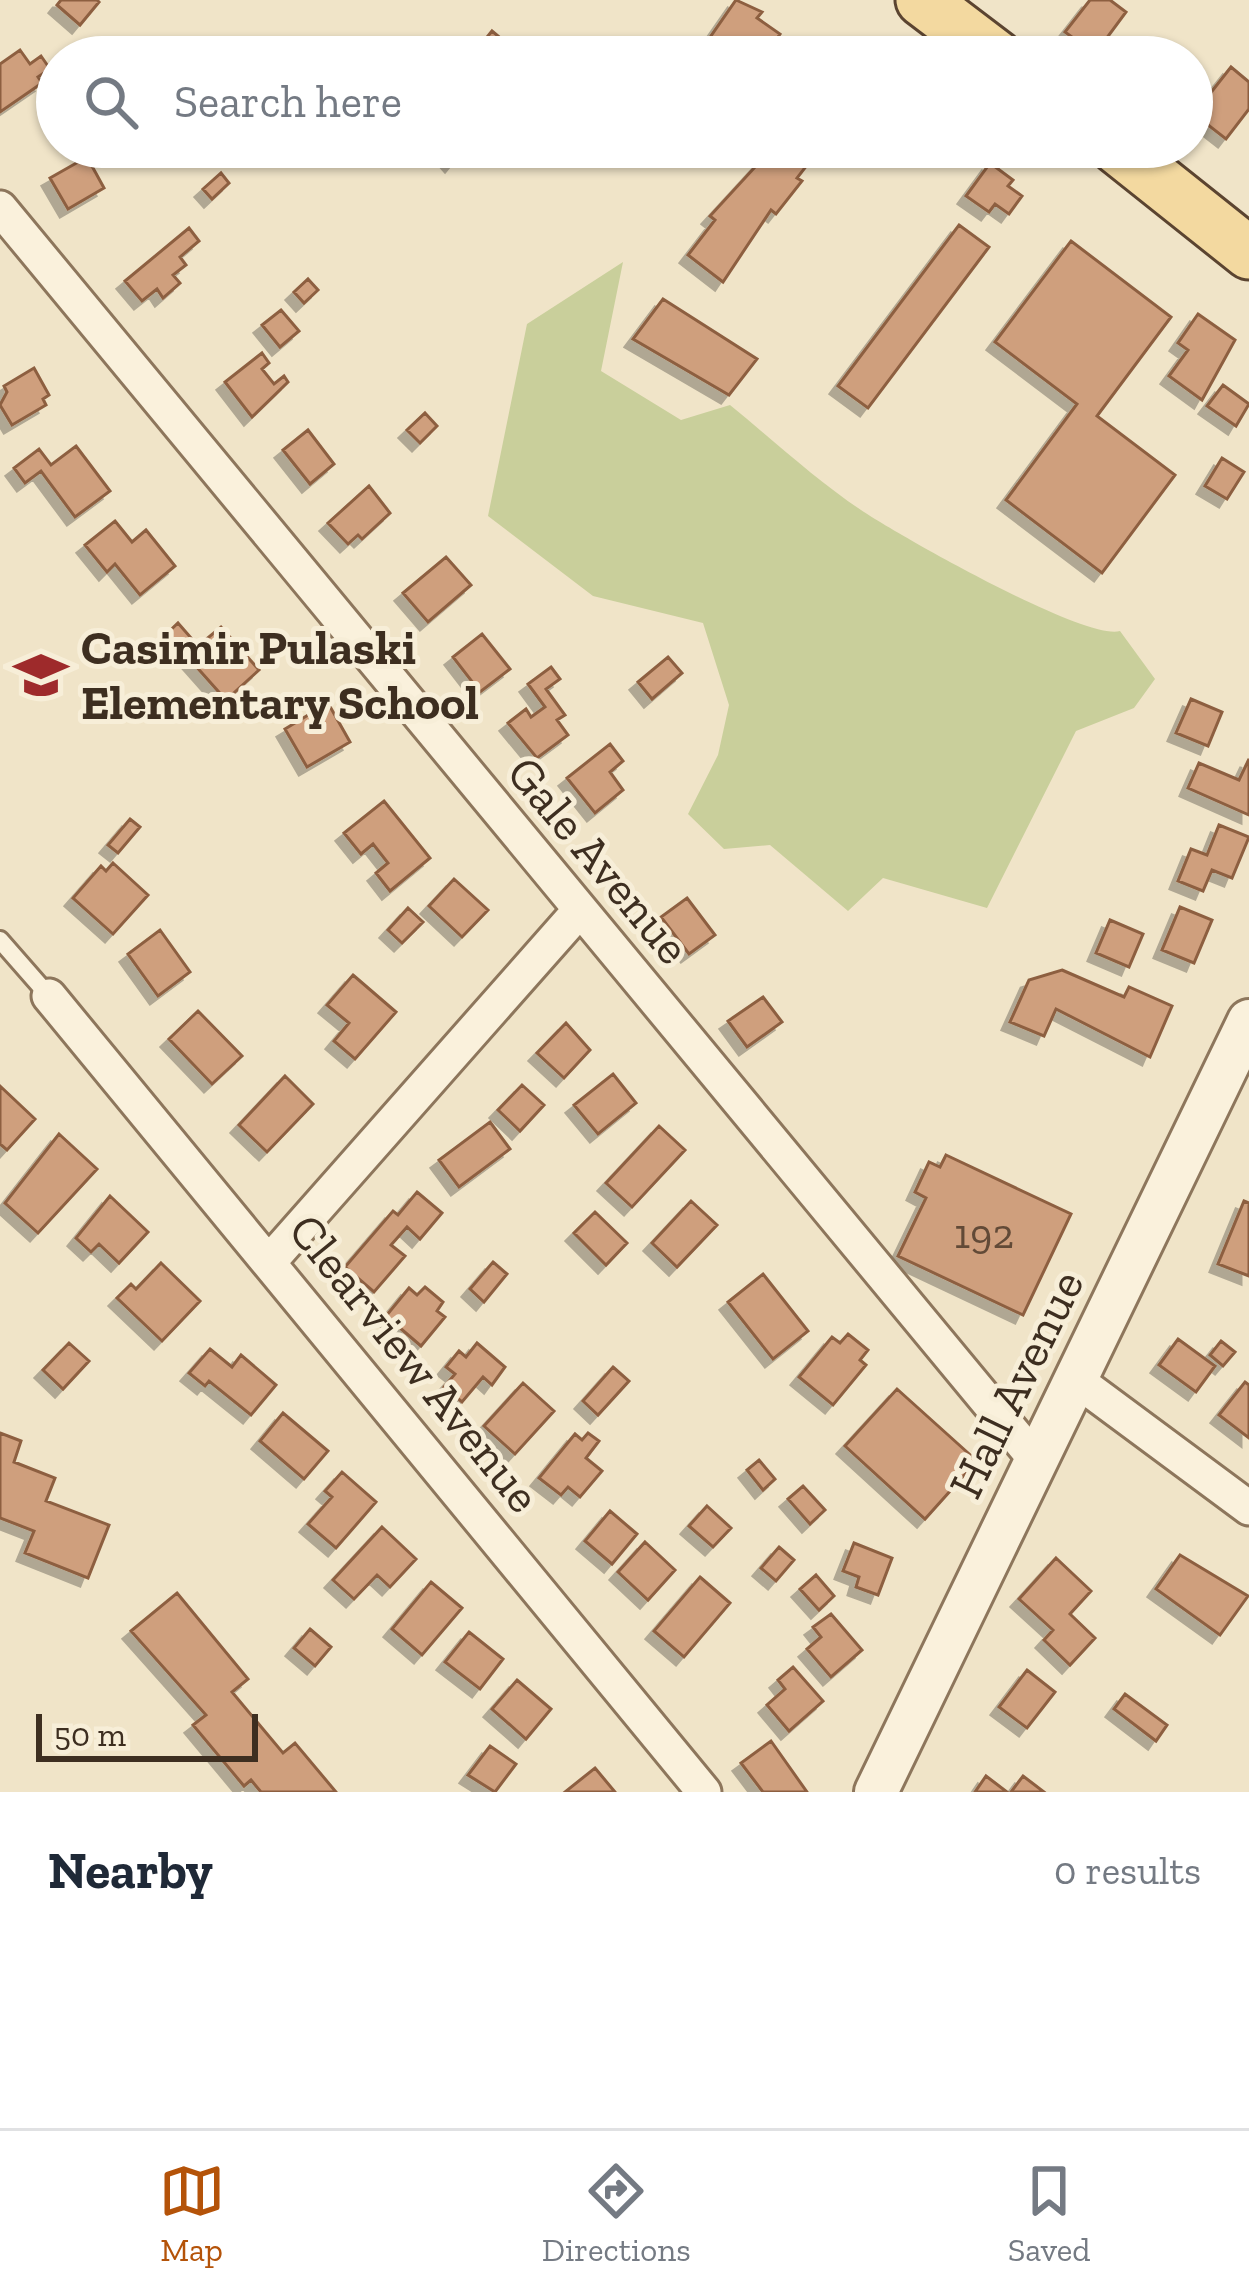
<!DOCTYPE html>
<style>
:root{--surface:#fff;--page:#f6f6f7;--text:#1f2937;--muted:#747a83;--line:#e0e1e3;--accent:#b45309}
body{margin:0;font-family:"Zilla Slab",serif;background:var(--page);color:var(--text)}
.scale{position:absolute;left:36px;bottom:30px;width:222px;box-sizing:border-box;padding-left:12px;border:6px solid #3d2e20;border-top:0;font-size:33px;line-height:42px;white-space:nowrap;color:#3d2e20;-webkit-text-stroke:9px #f7eed8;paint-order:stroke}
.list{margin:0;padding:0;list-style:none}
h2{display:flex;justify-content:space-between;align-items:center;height:156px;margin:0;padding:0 48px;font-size:51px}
h2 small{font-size:39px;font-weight:400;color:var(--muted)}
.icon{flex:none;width:66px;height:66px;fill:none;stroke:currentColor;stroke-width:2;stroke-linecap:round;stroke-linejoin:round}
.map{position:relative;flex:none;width:1249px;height:1792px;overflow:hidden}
.search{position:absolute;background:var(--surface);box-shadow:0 3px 9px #0004;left:36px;right:36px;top:36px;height:132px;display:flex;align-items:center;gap:30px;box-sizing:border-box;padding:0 42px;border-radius:66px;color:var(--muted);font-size:45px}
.sheet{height:336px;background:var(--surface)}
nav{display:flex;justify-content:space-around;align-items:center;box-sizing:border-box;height:168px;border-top:3px solid var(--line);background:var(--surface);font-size:33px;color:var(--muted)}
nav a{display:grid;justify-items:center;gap:6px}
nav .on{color:var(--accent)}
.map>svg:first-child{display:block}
.green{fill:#c9cf9b}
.building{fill:#cf9f7d;stroke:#8d5f41;stroke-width:3;filter:url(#shadow)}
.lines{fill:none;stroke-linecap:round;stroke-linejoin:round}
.service-casing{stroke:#8d765c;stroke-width:22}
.minor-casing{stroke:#8d765c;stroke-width:39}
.tertiary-casing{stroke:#8d765c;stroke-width:48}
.primary-casing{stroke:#5b4430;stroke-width:57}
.service{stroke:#faf1dc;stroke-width:16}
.minor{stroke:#faf1dc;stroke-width:33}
.tertiary{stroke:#faf1dc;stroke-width:42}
.primary{stroke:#f3d9a0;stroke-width:51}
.labels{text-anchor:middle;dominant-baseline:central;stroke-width:10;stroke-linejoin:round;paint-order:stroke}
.number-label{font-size:42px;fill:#624a37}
.poi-label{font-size:48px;font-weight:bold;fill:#3d2e20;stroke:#f7eed8;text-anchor:start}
.street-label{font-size:48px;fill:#3d2e20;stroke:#f7eed8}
</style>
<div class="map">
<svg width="1249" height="1792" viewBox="0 0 1249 1792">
<defs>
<filter id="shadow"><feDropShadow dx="-8" dy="8" stdDeviation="0" flood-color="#0004"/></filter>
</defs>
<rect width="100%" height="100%" fill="#f0e4c8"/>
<path class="green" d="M623 262 601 371 681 420 730 405C773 440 815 479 861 510 898 535 1085 641 1120 631L1155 679 1134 708 1076 731 987 908 883 878 848 911 770 845 724 849 688 814 718 755 729 705 703 623 593 596 488 516 527 324Z"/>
<path class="building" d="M61 0H97L99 2 80 25 57 5Z
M736 0 762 12 757 18 780 34 764 57H741L711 36Z
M1090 0H1110L1126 12 1095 54 1065 32Z
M492 31 523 57H471Z
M20 50 30 64 41 56 50 69 38 77 42 83 0 112V64Z
M1231 67 1249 82V109L1226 139 1194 114Z
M438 147H467L453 164Z
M764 147H821L797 178 802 181 776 214 771 210 723 282 688 255 715 220 710 216 767 154Z
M87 157 104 188 68 209 50 178Z
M990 163 1013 180 1008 186 1022 196 1009 214 995 204 989 212 966 196Z
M221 173 229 183 212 199 203 189Z
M959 225 989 247 868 408 838 386Z
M189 228 199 241 180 257 186 265 173 275 180 283 163 298 157 289 142 301 125 281Z
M1071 241 1171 317 1097 416 1175 475 1102 573 1006 500 1077 404 995 342Z
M308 279 318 290 304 303 294 292Z
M663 299 757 359 729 395 633 339Z
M281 310 299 331 280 347 262 325Z
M1198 314 1235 340 1202 400 1169 376 1188 350 1178 343Z
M262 353 269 363 262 369 274 384 284 376 288 382 252 417 225 382Z
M34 368 49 395 43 399 46 405 12 425 0 405 7 392 4 386Z
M1223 385 1249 404 1236 426 1207 406Z
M425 413 437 426 420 443 407 430Z
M308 430 334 464 310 484 283 450Z
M76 446 110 491 75 517 41 471 25 483 14 468 39 449 51 465Z
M1222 458 1244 472 1227 499 1205 486Z
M369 486 390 513 362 539 358 535 348 544 328 523Z
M115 521 132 542 146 530 175 566 140 595 115 564 107 572 85 545Z
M446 557 471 585 428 622 403 593Z
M178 623 198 646 221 627 259 670 226 700 177 645 169 653 158 642Z
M482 634 510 669 480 692 453 657Z
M668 657 682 673 652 699 638 682Z
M551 667 560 679 546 689 565 715 557 720 568 735 537 758 508 723 526 709 531 717 545 707 528 684Z
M1191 699 1222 712 1208 746 1176 733Z
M328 703 350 742 307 767 285 729Z
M610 744 623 761 610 772 623 790 595 813 567 778Z
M1249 759V815L1188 788 1199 763 1239 780Z
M384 801 430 858 390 891 376 873 388 863 373 844 361 854 344 833Z
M130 819 140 827 118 853 108 845Z
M1219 825 1249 837 1232 878 1212 870 1203 891 1178 881 1191 849 1207 855Z
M113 863 148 895 113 934 73 898 101 866 106 871Z
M454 879 488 910 462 937 429 906Z
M687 898 715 935 689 954 661 917Z
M1180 907 1212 920 1194 963 1162 950Z
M408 908 423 922 402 943 388 930Z
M1110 920 1143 934 1129 967 1096 953Z
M160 930 190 972 158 996 128 954Z
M1062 970 1124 997 1129 987 1172 1006 1150 1057 1056 1009 1044 1036 1010 1022 1029 980Z
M353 975 396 1012 355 1059 334 1041 349 1023 327 1005Z
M763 997 782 1022 747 1047 728 1021Z
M198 1011 242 1056 212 1084 169 1039Z
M566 1023 590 1050 564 1078 537 1053Z
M613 1074 636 1103 598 1134 574 1105Z
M285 1076 313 1104 267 1152 239 1125Z
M522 1085 544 1105 520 1131 498 1110Z
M0 1086 35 1119 7 1150 0 1144Z
M490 1122 510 1149 459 1187 439 1160Z
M659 1126 685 1150 632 1207 606 1183Z
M59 1134 97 1169 38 1233 5 1203Z
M946 1155 1071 1214 1023 1315 898 1256 926 1198 915 1192 929 1162 940 1167Z
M417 1192 442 1213 420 1239 407 1227 391 1245 405 1256 374 1292 345 1267 393 1211 398 1215Z
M110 1196 148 1232 119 1263 99 1244 91 1252 76 1238Z
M691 1201 717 1225 677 1267 652 1243Z
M1244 1201 1249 1203V1276L1218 1264Z
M595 1212 627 1243 606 1265 574 1233Z
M493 1262 507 1274 484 1302 470 1289Z
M161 1263 200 1301 162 1341 117 1298 131 1284 136 1289Z
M763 1274 808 1331 773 1359 728 1302Z
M425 1287 443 1302 437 1311 445 1317 421 1346 386 1316 409 1288 417 1295Z
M848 1334 868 1350 860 1360 866 1365 833 1405 799 1377 832 1337 840 1343Z
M1178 1339 1215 1366 1196 1392 1159 1365Z
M1221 1341 1235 1352 1223 1366 1210 1355Z
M69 1343 89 1361 63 1389 43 1370Z
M477 1343 505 1367 492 1385 483 1377 462 1402 444 1387 455 1374 446 1367 459 1351 466 1357Z
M210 1349 232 1367 241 1355 276 1385 251 1415 209 1381 205 1386 189 1373Z
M613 1367 629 1381 598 1415 583 1401Z
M1245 1382 1249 1385V1438L1219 1415Z
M523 1383 554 1411 515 1454 484 1426Z
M897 1389 977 1461 925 1519 845 1446Z
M283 1413 328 1451 304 1479 260 1441Z
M0 1433 21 1441 14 1462 55 1478 46 1501 109 1525 88 1578 25 1553 34 1531 0 1518Z
M588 1433 599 1441 586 1458 602 1471 580 1497 568 1487 561 1495 539 1478 575 1434 582 1440Z
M759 1460 775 1479 763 1490 747 1470Z
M342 1472 376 1502 336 1548 308 1524 332 1497 325 1491Z
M803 1486 825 1510 810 1524 788 1499Z
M707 1506 731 1528 713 1547 689 1526Z
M610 1511 637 1534 612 1564 585 1541Z
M382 1527 416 1559 390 1587 377 1575 354 1599 333 1580Z
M645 1542 675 1570 648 1600 618 1572Z
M854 1543 892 1558 878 1595 856 1587 859 1577 843 1571Z
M779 1547 794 1560 776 1581 761 1568Z
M1180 1555 1248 1596 1220 1635 1156 1589Z
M1056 1558 1091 1591 1070 1614 1095 1638 1070 1665 1044 1640 1053 1630 1019 1599Z
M816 1575 834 1596 819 1610 800 1589Z
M700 1577 730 1603 684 1657 654 1631Z
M431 1582 462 1608 422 1655 392 1629Z
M177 1593 248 1679 232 1692 283 1753 295 1743 336 1792H261L251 1780 244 1786 193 1725 206 1715 131 1631Z
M831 1614 862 1650 831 1677 807 1649 821 1637 813 1627Z
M310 1629 331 1647 315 1666 294 1648Z
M469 1632 503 1659 480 1689 445 1662Z
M793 1667 823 1701 789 1731 767 1705 785 1689 778 1680Z
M1027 1670 1055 1692 1027 1728 999 1707Z
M517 1680 551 1709 526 1739 492 1709Z
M1125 1694 1167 1725 1156 1741 1114 1709Z
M771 1741 807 1792H763L741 1763Z
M490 1746 516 1764 495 1792 468 1775Z
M595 1768 615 1792H565Z
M986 1776 1007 1792H975Z
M1023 1776 1044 1792H1011Z"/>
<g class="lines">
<defs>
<path id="service" d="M0 940 49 996"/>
<path id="minor" d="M0 208 1035 1459
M49 996 704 1792
M270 1261 579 911
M1075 1379 1249 1508"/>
<path id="tertiary" d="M876 1792 1249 1021"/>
<path id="primary" d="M922 0 997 57
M1116 147 1249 253"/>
</defs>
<use href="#service" class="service-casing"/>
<use href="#minor" class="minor-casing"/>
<use href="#tertiary" class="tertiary-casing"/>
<use href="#primary" class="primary-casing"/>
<use href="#service" class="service"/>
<use href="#minor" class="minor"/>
<use href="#tertiary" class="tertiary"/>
<use href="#primary" class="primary"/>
</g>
<defs>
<symbol id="school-bare" viewBox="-9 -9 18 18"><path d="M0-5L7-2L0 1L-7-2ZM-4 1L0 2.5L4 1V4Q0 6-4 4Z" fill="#9e2a2b" stroke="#f7eed8" stroke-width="2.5" paint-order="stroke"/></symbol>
</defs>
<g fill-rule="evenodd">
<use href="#school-bare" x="3" y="637" width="76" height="76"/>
</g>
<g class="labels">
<g class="number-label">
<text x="984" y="1233">192</text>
</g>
<g class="poi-label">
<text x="81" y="647">Casimir Pulaski<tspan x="81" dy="55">Elementary School</tspan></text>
</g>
<g class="street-label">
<text transform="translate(599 860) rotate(50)">Gale Avenue</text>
<text transform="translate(415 1363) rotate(51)">Clearview Avenue</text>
<text transform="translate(1016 1384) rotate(-64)">Hall Avenue</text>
</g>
</g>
</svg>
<div class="scale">50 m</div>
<div class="search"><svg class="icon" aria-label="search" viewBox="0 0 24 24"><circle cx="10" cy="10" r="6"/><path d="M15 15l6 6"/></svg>Search here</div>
</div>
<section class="sheet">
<h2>Nearby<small>0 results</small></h2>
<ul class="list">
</ul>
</section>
<nav>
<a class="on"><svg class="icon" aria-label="map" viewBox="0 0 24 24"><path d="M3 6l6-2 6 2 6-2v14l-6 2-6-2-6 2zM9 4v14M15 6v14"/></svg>Map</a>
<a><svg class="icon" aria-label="directions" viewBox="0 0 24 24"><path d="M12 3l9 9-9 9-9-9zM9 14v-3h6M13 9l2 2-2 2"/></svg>Directions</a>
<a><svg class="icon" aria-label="saved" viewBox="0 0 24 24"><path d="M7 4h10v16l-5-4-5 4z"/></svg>Saved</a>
</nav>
